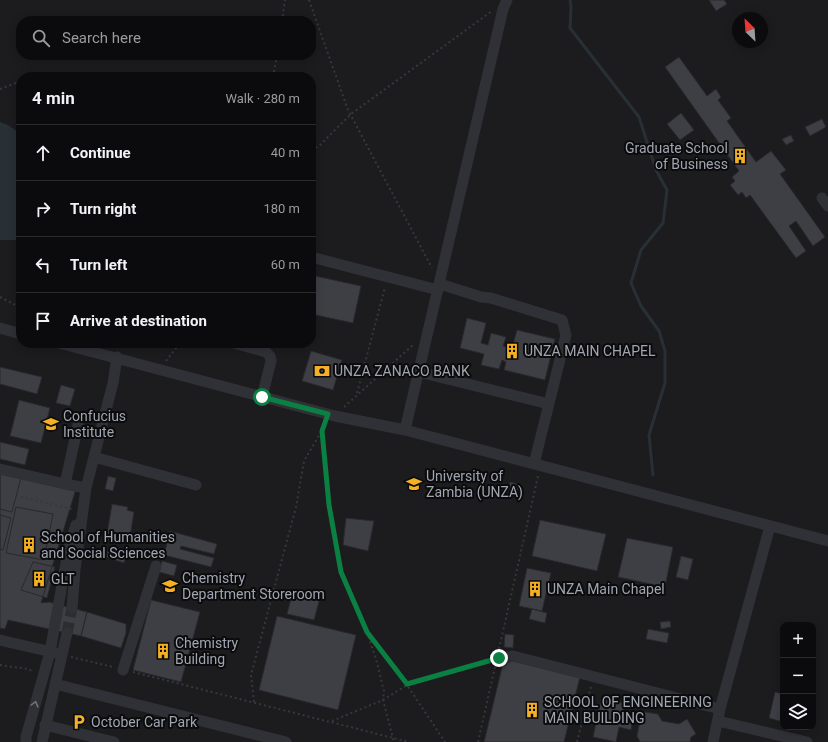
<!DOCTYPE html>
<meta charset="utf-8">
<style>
:root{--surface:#0b0b0d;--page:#141416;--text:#f1f3f6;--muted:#9a9b9d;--line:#2b2b2e}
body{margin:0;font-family:Roboto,sans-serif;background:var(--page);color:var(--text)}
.controls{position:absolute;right:12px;bottom:12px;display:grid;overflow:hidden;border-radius:8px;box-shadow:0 2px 10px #0003}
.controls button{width:36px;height:36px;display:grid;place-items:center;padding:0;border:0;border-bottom:1px solid var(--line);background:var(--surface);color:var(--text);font:20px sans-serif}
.compass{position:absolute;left:732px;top:12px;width:36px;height:36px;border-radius:50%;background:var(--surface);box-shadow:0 2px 10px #0003;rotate:335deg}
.stop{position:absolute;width:12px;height:12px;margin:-9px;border:3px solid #0b8043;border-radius:50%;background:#fff}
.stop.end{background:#0b8043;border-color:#fff;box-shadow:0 1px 4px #0008}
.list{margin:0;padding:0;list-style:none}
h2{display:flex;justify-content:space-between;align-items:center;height:52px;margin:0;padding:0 16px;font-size:17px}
h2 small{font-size:13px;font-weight:400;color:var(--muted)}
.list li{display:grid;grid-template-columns:26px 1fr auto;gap:12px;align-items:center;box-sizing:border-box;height:56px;padding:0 16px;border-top:1px solid var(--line)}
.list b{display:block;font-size:15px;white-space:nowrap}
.list em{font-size:13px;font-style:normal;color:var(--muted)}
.icon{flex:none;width:22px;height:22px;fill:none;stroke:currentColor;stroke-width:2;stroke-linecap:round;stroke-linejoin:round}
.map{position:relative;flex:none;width:828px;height:742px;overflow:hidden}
.search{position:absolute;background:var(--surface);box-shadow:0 2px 10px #0003;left:16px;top:16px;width:300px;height:44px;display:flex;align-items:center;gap:10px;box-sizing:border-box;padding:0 14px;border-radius:16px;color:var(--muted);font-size:15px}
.panel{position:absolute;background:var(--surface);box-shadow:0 2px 10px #0003;left:16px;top:72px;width:300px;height:276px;border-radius:16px}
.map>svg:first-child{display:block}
.built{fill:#1c1b1e;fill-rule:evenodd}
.water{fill:#283036}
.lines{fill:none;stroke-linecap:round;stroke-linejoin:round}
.stream{stroke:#283036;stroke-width:3}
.building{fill:#3e3f44;stroke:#29292d}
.minor-tunnel{stroke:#2c2d31;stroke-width:11;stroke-dasharray:11 5.5;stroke-linecap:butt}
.path{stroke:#36383d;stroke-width:2;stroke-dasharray:2 3;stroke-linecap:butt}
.minor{stroke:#303136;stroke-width:11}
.oneway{stroke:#6e717a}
.route{stroke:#0b8043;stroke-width:5}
.labels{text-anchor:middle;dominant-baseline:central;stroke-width:4;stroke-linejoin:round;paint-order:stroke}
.poi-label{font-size:14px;fill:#a0a5b2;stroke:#0b0b0c;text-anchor:start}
</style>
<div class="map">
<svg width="828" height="742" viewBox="0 0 828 742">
<rect width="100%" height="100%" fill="#0f0f11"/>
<path class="built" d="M0 0H828V742H0ZM738 18H762V42H738ZM21 21H311V55H21ZM21 77H311V343H21ZM783 625H813V727H783Z"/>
<path class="water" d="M0 122 8 125 21 134V240H0Z"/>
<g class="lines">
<path class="stream" d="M570 0 571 7 570 28 639 117 656 170 667 190 663 223 641 250 631 283 641 306 659 331 665 351V383L649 435 653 475"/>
</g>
<path class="building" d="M709 0H724L727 4 716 11Z
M679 57 707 96 716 89 721 97 718 100 731 118 727 121 756 162 771 151 786 170 780 174 825 237 813 246 796 221 789 226 806 251 796 258 750 195 746 198 742 192 738 195 730 185 735 181 732 177 739 171 665 67Z
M681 113 694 130 680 140 667 124Z
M822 119 826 127 810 136 805 127Z
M791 135 794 141 786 145 782 139Z
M311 275 361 286 353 323 311 314Z
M467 318 486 323 481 343 488 345 491 333 506 337 503 346 512 348 517 330 555 339 545 380 504 370 506 362 502 360 499 369 481 365 484 354 460 348Z
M311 351 342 360 333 390 302 381Z
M0 367 42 377 37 394 0 384Z
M61 385 75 389 70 406 56 403Z
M19 400 50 408 41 443 10 436Z
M0 442 29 449 25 465 0 459Z
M0 469 76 489 41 603 49 602 87 612 81 636 8 620 5 629 0 628Z
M0 469 22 474 12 512 0 509Z
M108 476 116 478 113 491 105 489Z
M510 482 521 485 519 491 508 489Z
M112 504 128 507 127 510 134 512 129 543 106 540Z
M16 507 53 514 44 560 6 553Z
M0 515 11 518 3 550 0 549Z
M346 518 374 521 368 551 343 545Z
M540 520 606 534 597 571 532 556Z
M170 531 217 544 214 554 181 546 180 549 214 558 211 567 164 555Z
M627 538 673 547 665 587 618 577Z
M108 551 126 557 124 563 106 557Z
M681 556 693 559 688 580 676 577Z
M162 561 177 565 174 576 159 572Z
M33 562 55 567 47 598 21 590Z
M527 568 551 573 542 611 519 606Z
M293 591 320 598 314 620 287 614Z
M151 600 200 612 181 682 133 670Z
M532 609 547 613 545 623 529 619Z
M87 612 126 624V633L121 648 81 636Z
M277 616 356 635 338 710 259 690Z
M670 621 671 627 661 629 660 622Z
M648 629 669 633 667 643 646 639Z
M505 634 514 635 513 648 504 647Z
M504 659 580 677 564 742H484Z
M775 692 783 694V722L769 718Z
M601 699 625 703 622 715 633 717 631 730 619 727 616 742 593 737Z
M645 712 658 714 662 721 679 724 687 719 696 734 691 737 690 742H640L637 736 641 715Z"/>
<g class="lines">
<path class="minor-tunnel" d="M67 633 72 608"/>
<path class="path" d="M309 0 348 110 432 268
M282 21 285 0
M273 77 277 55
M0 89 21 81
M311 150 319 146 351 114 492 11
M0 297 21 308
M166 361 180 343
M357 393 385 287
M344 407 414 344
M324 424 322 431 329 505 341 572 363 621 376 659 384 691 383 700 394 742
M21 497 72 509
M369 635 407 685 445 742
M499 649 538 476
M71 657 113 667
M0 665 28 669 34 672
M133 672 409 742
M254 702 251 675 296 507 304 461 321 432
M332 721 383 700 407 685 490 661
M478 742 495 667
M577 742 591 687"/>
<path class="minor" d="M822 198 828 206
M311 257 438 290
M440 284 481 297 491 298 562 320 566 335 534 464
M0 328 21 334
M59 343 335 416 405 430 828 541
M234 343 266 352 270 356 271 361 262 397
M419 372 549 404
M78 425 65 484 86 488
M405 430 503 9 507 0
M94 457 196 485
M0 469 65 484
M72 608 75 570 86 488 113 383 117 357
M0 640 56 653
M499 659 513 656 720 709
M123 670 156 566
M55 684 286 742
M718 721 807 742
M45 725 114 742
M26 742V737L50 652 69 546 76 525
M42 742 67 633
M713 742 720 709 770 526"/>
</g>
<defs><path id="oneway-chevron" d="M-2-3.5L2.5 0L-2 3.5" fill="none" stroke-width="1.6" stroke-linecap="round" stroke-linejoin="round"/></defs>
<use class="oneway" href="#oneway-chevron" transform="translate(35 704) rotate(-75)"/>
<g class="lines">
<path class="route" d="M262 397 328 414 322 431 329 505 341 572 367 632 407 684 499 658"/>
</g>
<defs>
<symbol id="building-bare" viewBox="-9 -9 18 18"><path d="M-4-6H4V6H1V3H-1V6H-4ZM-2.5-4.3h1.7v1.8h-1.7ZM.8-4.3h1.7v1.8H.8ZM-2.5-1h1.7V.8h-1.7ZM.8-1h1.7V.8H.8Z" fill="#f5b123" stroke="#0b0b0c" stroke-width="2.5" paint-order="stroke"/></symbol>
<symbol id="bank-bare" viewBox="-9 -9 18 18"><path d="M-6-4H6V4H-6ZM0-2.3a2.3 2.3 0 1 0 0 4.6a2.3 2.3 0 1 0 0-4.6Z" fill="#f5b123" stroke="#0b0b0c" stroke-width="2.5" paint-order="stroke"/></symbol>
<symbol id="university-bare" viewBox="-9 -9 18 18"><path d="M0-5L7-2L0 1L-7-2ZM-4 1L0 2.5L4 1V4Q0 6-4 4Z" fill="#f5b123" stroke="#0b0b0c" stroke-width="2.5" paint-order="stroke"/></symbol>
<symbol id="parking-bare" viewBox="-9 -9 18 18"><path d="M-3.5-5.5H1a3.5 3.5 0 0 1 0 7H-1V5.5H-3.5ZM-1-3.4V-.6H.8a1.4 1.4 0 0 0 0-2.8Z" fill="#f5b123" stroke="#0b0b0c" stroke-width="2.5" paint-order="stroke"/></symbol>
</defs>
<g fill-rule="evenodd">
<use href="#building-bare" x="729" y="145" width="22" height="22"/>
<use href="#building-bare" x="501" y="340" width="22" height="22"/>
<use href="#bank-bare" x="311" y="360" width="22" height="22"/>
<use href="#university-bare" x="40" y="413" width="22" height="22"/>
<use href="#university-bare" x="403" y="473" width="22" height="22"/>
<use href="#building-bare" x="18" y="534" width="22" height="22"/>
<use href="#building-bare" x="28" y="568" width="22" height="22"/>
<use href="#university-bare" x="159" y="575" width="22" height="22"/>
<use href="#building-bare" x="524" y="578" width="22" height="22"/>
<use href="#building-bare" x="152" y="640" width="22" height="22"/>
<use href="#building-bare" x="521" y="699" width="22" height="22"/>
<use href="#parking-bare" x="68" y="711" width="22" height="22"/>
</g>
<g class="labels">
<g class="poi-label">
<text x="728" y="148" text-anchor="end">Graduate School<tspan x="728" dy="16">of Business</tspan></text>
<text x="524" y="351">UNZA MAIN CHAPEL</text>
<text x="334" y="371">UNZA ZANACO BANK</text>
<text x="63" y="416">Confucius<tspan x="63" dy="16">Institute</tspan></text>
<text x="426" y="476">University of<tspan x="426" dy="16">Zambia (UNZA)</tspan></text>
<text x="41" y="537">School of Humanities<tspan x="41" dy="16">and Social Sciences</tspan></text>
<text x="182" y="578">Chemistry<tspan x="182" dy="16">Department Storeroom</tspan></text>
<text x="51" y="579">GLT</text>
<text x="547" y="589">UNZA Main Chapel</text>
<text x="175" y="643">Chemistry<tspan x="175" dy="16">Building</tspan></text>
<text x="544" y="702">SCHOOL OF ENGINEERING<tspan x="544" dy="16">MAIN BUILDING</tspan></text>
<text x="91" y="722">October Car Park</text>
</g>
</g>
</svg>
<div class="controls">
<button>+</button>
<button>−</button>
<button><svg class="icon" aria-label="layers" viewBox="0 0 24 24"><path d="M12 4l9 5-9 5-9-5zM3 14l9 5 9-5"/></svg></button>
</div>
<svg class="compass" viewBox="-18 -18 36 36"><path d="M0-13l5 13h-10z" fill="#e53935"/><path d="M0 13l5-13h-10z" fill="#9a9b9d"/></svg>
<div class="stop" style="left:262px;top:397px"></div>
<div class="stop end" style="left:499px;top:658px"></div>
<div class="search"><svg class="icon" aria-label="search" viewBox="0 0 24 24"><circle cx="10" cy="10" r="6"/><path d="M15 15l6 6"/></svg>Search here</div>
<section class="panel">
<h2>4 min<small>Walk · 280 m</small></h2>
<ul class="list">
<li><svg class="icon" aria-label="ahead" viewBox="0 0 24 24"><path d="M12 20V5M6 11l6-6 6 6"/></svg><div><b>Continue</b></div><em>40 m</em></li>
<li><svg class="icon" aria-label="right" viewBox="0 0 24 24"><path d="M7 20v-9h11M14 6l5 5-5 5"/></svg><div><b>Turn right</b></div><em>180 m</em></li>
<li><svg class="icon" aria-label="left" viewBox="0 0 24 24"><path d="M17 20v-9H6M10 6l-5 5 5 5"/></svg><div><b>Turn left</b></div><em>60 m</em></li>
<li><svg class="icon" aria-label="arrive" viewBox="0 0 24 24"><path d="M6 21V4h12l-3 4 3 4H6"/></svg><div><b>Arrive at destination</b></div></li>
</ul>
</section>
</div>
